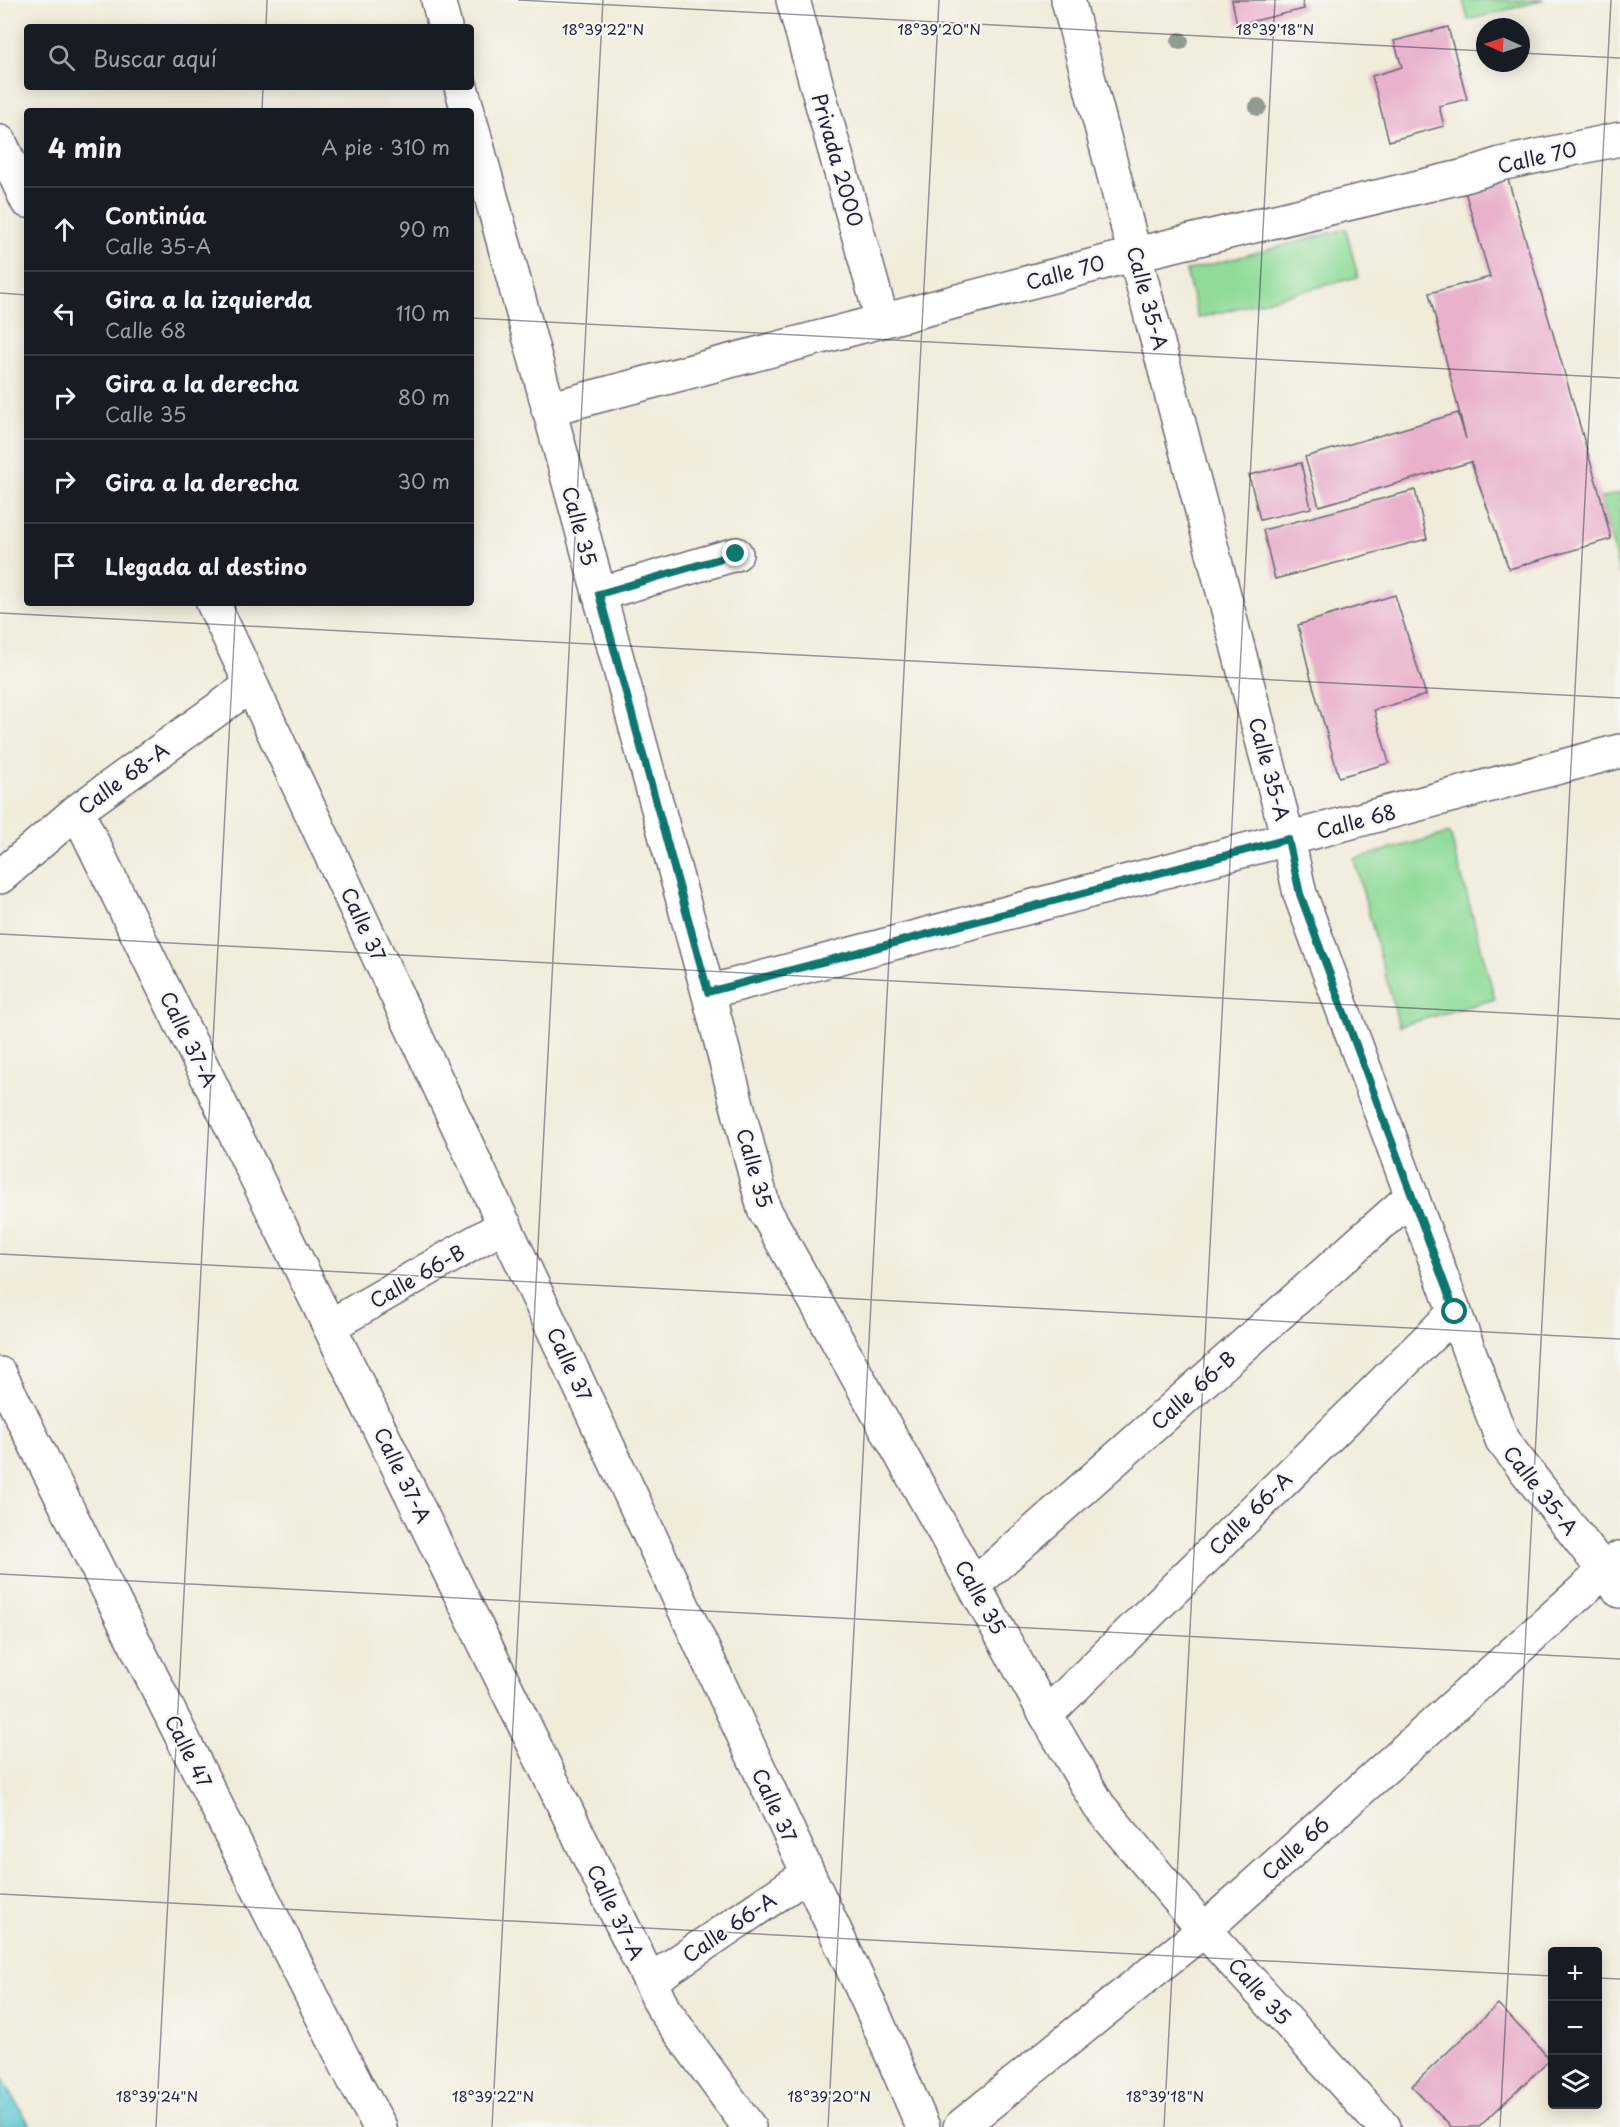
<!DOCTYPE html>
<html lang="es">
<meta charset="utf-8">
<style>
:root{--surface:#171b24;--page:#20242c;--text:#f1f3f6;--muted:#9ea1a6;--line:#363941}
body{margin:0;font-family:"Playpen Sans",sans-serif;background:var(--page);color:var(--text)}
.controls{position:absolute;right:18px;bottom:18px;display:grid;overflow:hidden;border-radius:6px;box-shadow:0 3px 15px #0003}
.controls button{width:54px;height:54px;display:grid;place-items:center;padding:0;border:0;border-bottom:2px solid var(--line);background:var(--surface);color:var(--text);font:30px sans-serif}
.compass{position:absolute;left:1476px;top:18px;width:54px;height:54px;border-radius:50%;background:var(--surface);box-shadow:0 3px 15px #0003;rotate:273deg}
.stop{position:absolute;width:18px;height:18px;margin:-14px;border:4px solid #0f766e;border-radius:50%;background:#fff}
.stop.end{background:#0f766e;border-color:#fff;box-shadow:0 2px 6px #0008}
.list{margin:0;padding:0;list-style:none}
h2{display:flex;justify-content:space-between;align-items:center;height:78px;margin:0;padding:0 24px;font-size:26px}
h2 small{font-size:20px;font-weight:400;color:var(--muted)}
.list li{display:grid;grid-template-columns:39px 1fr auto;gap:18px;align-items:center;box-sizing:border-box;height:84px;padding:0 24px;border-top:2px solid var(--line)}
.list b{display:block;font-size:22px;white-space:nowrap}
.list p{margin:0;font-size:20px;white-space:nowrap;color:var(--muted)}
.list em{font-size:20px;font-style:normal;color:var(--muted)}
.icon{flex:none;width:33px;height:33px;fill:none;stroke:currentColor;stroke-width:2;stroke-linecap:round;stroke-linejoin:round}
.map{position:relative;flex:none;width:1620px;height:2127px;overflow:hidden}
.search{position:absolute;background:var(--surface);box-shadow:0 3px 15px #0003;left:24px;top:24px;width:450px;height:66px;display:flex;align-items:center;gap:15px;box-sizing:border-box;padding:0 21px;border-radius:6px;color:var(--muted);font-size:22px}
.panel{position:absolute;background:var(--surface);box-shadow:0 3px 15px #0003;left:24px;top:108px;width:450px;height:498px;border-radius:6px}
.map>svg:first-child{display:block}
.green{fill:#90db98;stroke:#597e6a;stroke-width:1.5}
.water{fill:#5bc8d1;stroke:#3e7586;stroke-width:1.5}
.building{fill:#e9b1cc}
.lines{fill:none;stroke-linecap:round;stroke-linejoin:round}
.minor-casing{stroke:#6a6973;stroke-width:36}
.minor{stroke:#fff;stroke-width:33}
.tree{fill:#919c92}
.route{stroke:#0f766e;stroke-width:8}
.ticks{fill:none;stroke:#22223b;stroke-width:1.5;stroke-opacity:0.45}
.labels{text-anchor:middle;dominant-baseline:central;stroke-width:4.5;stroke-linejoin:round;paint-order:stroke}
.street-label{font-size:20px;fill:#22223b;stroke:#f6f6f2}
.ticks-label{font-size:15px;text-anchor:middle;fill:#22223b;stroke:#f6f6f2;stroke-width:4.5;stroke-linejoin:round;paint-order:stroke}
</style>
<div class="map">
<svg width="1620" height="2127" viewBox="0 0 1620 2127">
<rect width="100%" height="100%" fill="#f6f6f2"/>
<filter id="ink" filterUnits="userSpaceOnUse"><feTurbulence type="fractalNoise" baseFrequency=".0167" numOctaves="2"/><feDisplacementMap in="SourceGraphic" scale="12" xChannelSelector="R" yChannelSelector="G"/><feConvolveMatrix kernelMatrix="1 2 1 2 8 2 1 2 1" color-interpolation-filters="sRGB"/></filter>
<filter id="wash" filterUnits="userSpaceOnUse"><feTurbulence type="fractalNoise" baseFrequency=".008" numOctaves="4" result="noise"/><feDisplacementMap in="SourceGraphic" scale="24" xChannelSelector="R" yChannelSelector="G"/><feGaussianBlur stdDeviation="1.35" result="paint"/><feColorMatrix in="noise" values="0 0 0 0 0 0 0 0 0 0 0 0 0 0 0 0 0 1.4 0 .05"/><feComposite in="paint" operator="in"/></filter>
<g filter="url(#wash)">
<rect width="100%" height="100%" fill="#f1ecda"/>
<path class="green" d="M1463 0H1544L1468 20Z
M1346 229 1358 277 1198 318 1186 271Z
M1620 493V575L1601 498Z
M1450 833 1495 999 1399 1026 1354 859Z"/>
<path class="water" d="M0 2074 31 2127H0Z"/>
<g id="blocks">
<path class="building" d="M1232 0H1302L1304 9 1237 25Z
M1448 27 1467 99 1439 106 1444 126 1389 141 1372 76 1402 67 1394 41Z
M1505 169 1601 498 1611 539 1509 569 1471 462 1319 506 1305 457 1458 413 1466 439 1429 293 1490 277 1462 181Z
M1301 463 1311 508 1260 520 1249 475Z
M1415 490 1427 539 1275 579 1263 530Z
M1395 595 1426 695 1374 710 1389 763 1339 777 1310 675 1298 625Z
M1498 2004 1550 2059 1479 2127H1451L1412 2086Z"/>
</g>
</g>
<g filter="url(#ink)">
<use href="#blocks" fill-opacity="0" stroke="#6a6973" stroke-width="1.5"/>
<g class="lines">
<defs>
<path id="minor" d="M438 0 445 27
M793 0 882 320
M1068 0 1288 839 1300 894 1502 1440 1620 1591
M461 87 468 111
M471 123 708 992 764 1209 1046 1715 1099 1806 1204 1930 1384 2127
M0 142 27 201
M548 409 1136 254 1465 176 1500 164 1620 139
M599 594 736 554
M213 603 873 2012 923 2127
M77 811 664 2010 749 2127
M0 877 77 811 251 685
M708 992 1620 751
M330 1326 505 1225
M0 1374 356 2084 380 2127
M975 1584 1412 1196
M1046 1715 1455 1312
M650 1981 808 1874
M960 2127 1204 1930 1619 1558"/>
</defs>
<use href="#minor" class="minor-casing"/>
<use href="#minor" class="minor"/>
</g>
<g class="tree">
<circle cx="1180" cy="41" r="9"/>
<circle cx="1258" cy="107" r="9"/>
</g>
</g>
<g class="lines" filter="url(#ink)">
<path class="route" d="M736 554 599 594 708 992 1288 839 1300 894 1455 1312"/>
</g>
<path class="ticks" d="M518 0 1485 51M266 27 267 0M1521 53 1620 58M262 111 263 87M0 293 27 295M471 318 1620 378M0 613 1620 698M0 934 1620 1019M0 1254 1620 1339M0 1574 1620 1659M0 1894 1552 1976M1598 1978 1620 1979M156 2127 236 603M492 2127 603 0M828 2127 939 0M1164 2127 1275 0M1500 2127 1611 0"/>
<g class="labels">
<g class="street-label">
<text transform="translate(1537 157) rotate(-13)">Calle 70</text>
<text transform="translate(838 160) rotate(74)">Privada 2000</text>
<text transform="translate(1065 272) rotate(-15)">Calle 70</text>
<text transform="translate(1148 298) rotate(75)">Calle 35-A</text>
<text transform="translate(580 526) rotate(75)">Calle 35</text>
<text transform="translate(1270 769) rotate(75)">Calle 35-A</text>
<text transform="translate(123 778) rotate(-36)">Calle 68-A</text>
<text transform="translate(1356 821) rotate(-15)">Calle 68</text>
<text transform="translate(364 924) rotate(65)">Calle 37</text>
<text transform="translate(189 1039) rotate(64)">Calle 37-A</text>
<text transform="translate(755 1168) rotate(74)">Calle 35</text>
<text transform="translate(417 1276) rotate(-30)">Calle 66-B</text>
<text transform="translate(570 1364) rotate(65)">Calle 37</text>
<text transform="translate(1193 1390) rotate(-42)">Calle 66-B</text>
<text transform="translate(403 1475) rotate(64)">Calle 37-A</text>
<text transform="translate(1541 1490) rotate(52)">Calle 35-A</text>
<text transform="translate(1250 1513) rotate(-45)">Calle 66-A</text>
<text transform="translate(981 1597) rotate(61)">Calle 35</text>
<text transform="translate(189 1751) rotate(63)">Calle 47</text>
<text transform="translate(775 1805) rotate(65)">Calle 37</text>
<text transform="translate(1295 1848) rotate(-42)">Calle 66</text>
<text transform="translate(616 1912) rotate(64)">Calle 37-A</text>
<text transform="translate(729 1927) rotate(-34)">Calle 66-A</text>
<text transform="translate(1260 1991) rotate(48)">Calle 35</text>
</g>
</g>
<g class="ticks-label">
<text x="603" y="35">18°39'22"N</text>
<text x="939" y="35">18°39'20"N</text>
<text x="1275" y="35">18°39'18"N</text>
<text x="157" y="2102">18°39'24"N</text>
<text x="493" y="2102">18°39'22"N</text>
<text x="829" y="2102">18°39'20"N</text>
<text x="1165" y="2102">18°39'18"N</text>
</g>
</svg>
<div class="controls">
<button>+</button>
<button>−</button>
<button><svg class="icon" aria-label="layers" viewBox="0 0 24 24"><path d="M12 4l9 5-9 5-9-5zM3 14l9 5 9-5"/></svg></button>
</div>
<svg class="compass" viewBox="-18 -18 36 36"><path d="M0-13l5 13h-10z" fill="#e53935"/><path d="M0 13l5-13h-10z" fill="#9ea1a6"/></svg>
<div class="stop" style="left:1455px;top:1312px"></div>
<div class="stop end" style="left:736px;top:554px"></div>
<div class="search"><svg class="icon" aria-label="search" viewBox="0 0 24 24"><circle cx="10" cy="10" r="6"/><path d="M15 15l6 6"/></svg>Buscar aquí</div>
<section class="panel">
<h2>4 min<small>A pie · 310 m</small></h2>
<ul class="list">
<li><svg class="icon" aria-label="ahead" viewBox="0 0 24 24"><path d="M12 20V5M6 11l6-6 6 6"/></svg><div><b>Continúa</b><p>Calle 35-A</p></div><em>90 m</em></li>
<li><svg class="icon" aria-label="left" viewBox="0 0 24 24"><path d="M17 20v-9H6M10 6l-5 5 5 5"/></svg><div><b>Gira a la izquierda</b><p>Calle 68</p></div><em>110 m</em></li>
<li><svg class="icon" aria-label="right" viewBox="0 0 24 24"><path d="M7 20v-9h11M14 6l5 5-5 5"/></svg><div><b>Gira a la derecha</b><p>Calle 35</p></div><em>80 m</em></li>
<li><svg class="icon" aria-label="right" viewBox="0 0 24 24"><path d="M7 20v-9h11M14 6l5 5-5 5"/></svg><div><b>Gira a la derecha</b></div><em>30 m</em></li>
<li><svg class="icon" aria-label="arrive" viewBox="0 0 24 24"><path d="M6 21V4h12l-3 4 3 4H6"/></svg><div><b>Llegada al destino</b></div></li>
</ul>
</section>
</div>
